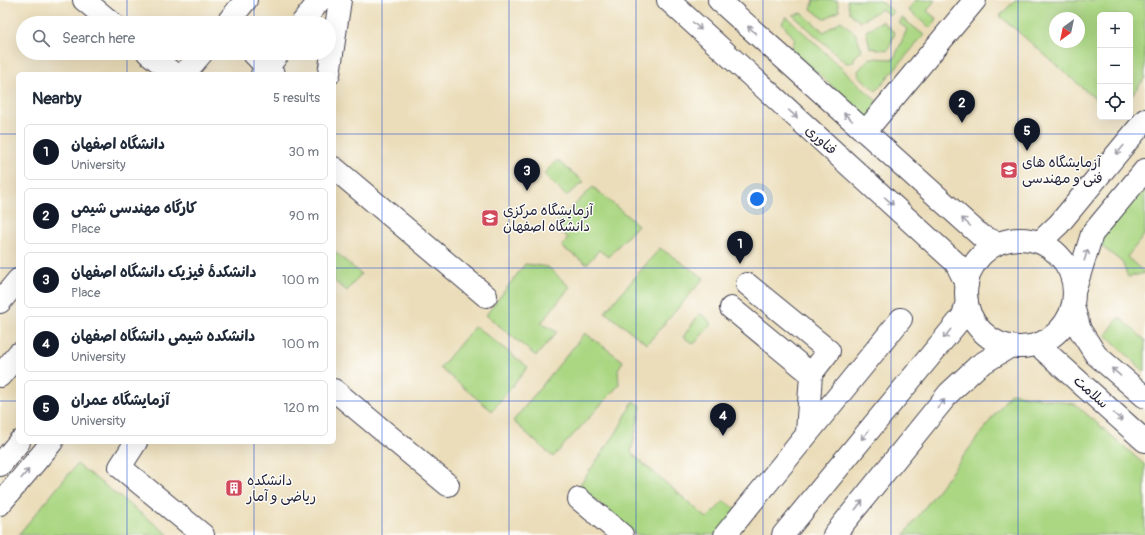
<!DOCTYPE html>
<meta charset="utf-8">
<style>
:root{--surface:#fff;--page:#f6f6f7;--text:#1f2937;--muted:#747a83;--line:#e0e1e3;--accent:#111827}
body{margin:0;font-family:Pangolin,"Playpen Sans Arabic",sans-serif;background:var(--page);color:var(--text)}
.controls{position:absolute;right:12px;top:12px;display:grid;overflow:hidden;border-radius:6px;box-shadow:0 4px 16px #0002}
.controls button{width:36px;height:36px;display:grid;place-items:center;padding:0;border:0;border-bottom:1px solid var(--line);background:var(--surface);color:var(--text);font:20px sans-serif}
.compass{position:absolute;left:1049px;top:12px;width:36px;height:36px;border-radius:50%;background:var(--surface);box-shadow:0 4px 16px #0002;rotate:213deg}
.you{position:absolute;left:757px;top:199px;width:14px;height:14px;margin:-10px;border:3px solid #fff;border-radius:50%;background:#1a73e8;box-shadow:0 0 0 6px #1a73e833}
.badge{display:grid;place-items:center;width:26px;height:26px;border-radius:50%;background:var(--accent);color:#fff;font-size:13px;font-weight:700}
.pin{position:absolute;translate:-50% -33px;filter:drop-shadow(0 1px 2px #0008)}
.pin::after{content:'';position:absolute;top:21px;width:14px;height:12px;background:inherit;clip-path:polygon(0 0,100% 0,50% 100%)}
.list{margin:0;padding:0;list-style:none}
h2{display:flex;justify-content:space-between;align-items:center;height:52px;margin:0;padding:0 16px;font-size:17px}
h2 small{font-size:13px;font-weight:400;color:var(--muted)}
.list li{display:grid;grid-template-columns:26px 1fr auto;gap:12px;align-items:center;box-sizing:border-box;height:56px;margin:0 8px 8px;padding:0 8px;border:1px solid var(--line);border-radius:6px}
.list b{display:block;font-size:15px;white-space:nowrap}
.list p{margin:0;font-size:13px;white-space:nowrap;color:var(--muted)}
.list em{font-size:13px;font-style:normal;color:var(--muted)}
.icon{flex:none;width:22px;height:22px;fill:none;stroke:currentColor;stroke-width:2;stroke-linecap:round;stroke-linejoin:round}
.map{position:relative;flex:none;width:1145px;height:535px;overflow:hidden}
.search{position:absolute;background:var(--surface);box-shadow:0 4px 16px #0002;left:16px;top:16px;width:320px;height:44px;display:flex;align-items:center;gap:10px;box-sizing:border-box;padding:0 14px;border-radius:22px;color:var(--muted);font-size:15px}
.panel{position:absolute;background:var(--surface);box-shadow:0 4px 16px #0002;left:16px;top:72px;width:320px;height:372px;border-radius:6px}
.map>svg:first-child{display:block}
.green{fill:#abd783;stroke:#667c5f;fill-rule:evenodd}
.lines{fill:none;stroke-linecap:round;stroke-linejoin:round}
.minor-casing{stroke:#403e4e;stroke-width:24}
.minor{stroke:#fff;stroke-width:22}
.oneway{stroke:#9c9ca7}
.grid{fill:none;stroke:#1d4ed8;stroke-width:1;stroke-opacity:0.55}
.labels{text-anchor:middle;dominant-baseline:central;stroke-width:3;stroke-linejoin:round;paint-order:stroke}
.street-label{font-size:14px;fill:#22223b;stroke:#fdfcf7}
.poi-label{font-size:14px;fill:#22223b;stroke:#fdfcf7;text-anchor:start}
</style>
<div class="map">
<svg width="1145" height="535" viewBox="0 0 1145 535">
<rect width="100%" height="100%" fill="#fdfcf7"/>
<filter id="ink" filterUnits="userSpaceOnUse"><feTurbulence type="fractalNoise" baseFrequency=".025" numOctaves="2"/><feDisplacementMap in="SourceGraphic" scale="8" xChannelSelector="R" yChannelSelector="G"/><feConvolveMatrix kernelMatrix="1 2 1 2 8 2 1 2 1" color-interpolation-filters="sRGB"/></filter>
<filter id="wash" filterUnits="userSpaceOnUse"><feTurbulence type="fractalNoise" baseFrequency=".012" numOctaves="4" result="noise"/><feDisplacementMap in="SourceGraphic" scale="16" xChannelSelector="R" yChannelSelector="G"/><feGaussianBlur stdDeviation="0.9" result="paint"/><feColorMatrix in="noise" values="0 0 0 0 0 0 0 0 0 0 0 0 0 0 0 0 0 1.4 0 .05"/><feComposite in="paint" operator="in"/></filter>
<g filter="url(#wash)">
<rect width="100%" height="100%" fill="#ebddb9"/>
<path class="green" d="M814 0H837L839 11 824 19 811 9Z
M847 0H879L894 12 890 15 881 9 860 22 850 13Z
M916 0H935L927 11 937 19 930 28 908 10Z
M1015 0H1145V78L1130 97V15H1100V103L1000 16ZM1055 18H1079V42H1055Z
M802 13 824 32 841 21 856 34 862 50 855 57 853 62 846 63 793 15Z
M786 16 883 107 870 121 791 49 795 39 782 23Z
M902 18 924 35 876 91 859 76 858 71 869 58 894 59 907 29 899 23Z
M882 21 895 33 888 50 870 48 866 31Z
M557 160 584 182 566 196 544 174Z
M1145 183V234L1127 257 1145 273 1128 277 1122 262 1097 243Z
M593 187 638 225 608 257 599 250 587 264 562 247 568 238 555 224Z
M660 248 704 278 647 344 605 312Z
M334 251 361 274 347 291 334 281Z
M525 264 548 267 570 287 541 323 557 332 536 356 486 315Z
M700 313 712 323 694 344 683 337Z
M1119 317 1145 340V372L1106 335Z
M475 326 528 367 492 411 440 368Z
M585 333 623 361 618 369 619 385 553 457 513 421Z
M1011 393 1075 404 1145 465V535H904Z
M633 401 641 406 631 453 707 518 724 501 738 510 718 535H637L579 486 618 430Z
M77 464 169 535H18Z"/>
</g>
<g filter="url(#ink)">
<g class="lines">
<defs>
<path id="minor" d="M84 0 112 23
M668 0 956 263 967 285
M719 0 981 236 998 243
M227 23 246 0
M302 23 320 0
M148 53 174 74
M253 53 273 74
M184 74 202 53
M262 74 279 53
M329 74 340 0
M865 132 975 0
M334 168 486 296
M966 293a54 54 0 1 1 108 0a54 54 0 1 1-108 0Z
M1040 242 1059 224 1145 120
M747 284 829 351 811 374 807 433
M1074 292 1092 234 1145 170
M0 302 18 280
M1073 306 1080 330 1096 355 1145 397
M731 308 811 374
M1037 344 1145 441
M0 376 18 354
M334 390 448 485
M136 442 120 467 203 535
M0 465 19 442
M579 499 622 535
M0 504 52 442
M725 535 901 319
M783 535 963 316 967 301
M834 535 949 393 978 366 1011 346"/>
</defs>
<use href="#minor" class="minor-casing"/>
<use href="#minor" class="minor"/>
</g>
<defs><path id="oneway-shaft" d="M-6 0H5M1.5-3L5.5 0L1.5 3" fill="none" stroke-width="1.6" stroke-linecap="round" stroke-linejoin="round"/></defs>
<g class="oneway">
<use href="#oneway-shaft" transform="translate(697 26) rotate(42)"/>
<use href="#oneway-shaft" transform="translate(752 30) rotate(-138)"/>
<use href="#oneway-shaft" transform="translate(793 114) rotate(42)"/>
<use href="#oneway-shaft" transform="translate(848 117) rotate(-138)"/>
<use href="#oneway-shaft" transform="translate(1120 150) rotate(130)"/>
<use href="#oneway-shaft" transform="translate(889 201) rotate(42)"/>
<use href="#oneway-shaft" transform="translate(966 222) rotate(-138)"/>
<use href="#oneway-shaft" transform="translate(1086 255) rotate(-73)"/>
<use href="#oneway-shaft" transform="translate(947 334) rotate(129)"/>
<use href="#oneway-shaft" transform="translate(1116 372) rotate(-139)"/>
<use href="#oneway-shaft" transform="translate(941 404) rotate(-51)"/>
<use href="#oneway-shaft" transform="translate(1118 417) rotate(42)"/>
<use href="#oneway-shaft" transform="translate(865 435) rotate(129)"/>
<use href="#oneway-shaft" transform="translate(25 474) rotate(-50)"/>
<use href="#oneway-shaft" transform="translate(859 505) rotate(-51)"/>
</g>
</g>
<path class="grid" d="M127 0V23M254 0V23M382 0V535M509 0V535M636 0V535M763 0V535M891 0V535M1018 0V535M127 53V74M254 53V74M0 134H18M334 134H1145M0 268H18M334 268H1145M0 401H18M334 401H1145M127 442V535M254 442V535"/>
<defs>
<symbol id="university-square" viewBox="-11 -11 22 22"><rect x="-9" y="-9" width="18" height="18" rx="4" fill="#d1495b" stroke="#fdfcf7"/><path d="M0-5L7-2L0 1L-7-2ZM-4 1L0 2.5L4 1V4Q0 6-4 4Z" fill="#fff"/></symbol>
<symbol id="building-square" viewBox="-11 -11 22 22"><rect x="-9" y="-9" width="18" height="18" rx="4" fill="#d1495b" stroke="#fdfcf7"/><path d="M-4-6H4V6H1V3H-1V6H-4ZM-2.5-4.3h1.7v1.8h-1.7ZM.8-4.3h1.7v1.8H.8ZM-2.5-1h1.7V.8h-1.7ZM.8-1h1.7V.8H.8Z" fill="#fff"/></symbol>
</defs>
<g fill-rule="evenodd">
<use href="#university-square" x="999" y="160" width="20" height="20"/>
<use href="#university-square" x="480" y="208" width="20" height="20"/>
<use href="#building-square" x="224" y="478" width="20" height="20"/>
</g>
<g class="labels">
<g class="street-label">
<text transform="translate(821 140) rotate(42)">فناوری</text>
<text transform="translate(1091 392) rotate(42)">سلامت</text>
</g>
<g class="poi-label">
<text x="1022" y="162">آزمایشگاه های<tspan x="1022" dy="16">فنی و مهندسی</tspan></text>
<text x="503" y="210">آزمایشگاه مرکزی<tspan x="503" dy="16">دانشگاه اصفهان</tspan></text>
<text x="247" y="480">دانشکده<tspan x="247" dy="16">ریاضی و آمار</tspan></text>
</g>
</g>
</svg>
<div class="controls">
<button>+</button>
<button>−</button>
<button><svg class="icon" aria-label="locate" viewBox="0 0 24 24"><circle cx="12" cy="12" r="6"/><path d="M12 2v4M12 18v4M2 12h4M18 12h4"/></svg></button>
</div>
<svg class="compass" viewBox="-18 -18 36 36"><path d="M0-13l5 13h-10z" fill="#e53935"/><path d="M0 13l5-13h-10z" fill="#747a83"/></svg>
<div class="you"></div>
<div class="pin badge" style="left:740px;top:264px">1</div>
<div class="pin badge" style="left:962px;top:123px">2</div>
<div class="pin badge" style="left:527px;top:191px">3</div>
<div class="pin badge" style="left:723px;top:436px">4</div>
<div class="pin badge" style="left:1027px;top:151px">5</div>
<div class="search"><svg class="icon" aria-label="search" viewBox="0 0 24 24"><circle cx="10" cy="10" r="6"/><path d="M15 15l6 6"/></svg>Search here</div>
<section class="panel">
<h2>Nearby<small>5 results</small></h2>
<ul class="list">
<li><span class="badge">1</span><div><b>دانشگاه اصفهان</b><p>University</p></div><em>30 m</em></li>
<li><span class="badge">2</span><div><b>کارگاه مهندسی شیمی</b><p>Place</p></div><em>90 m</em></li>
<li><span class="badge">3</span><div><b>دانشکدهٔ فیزیک دانشگاه اصفهان</b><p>Place</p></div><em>100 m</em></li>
<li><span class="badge">4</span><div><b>دانشکده شیمی دانشگاه اصفهان</b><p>University</p></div><em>100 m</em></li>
<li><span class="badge">5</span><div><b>آزمایشگاه عمران</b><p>University</p></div><em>120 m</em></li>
</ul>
</section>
</div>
